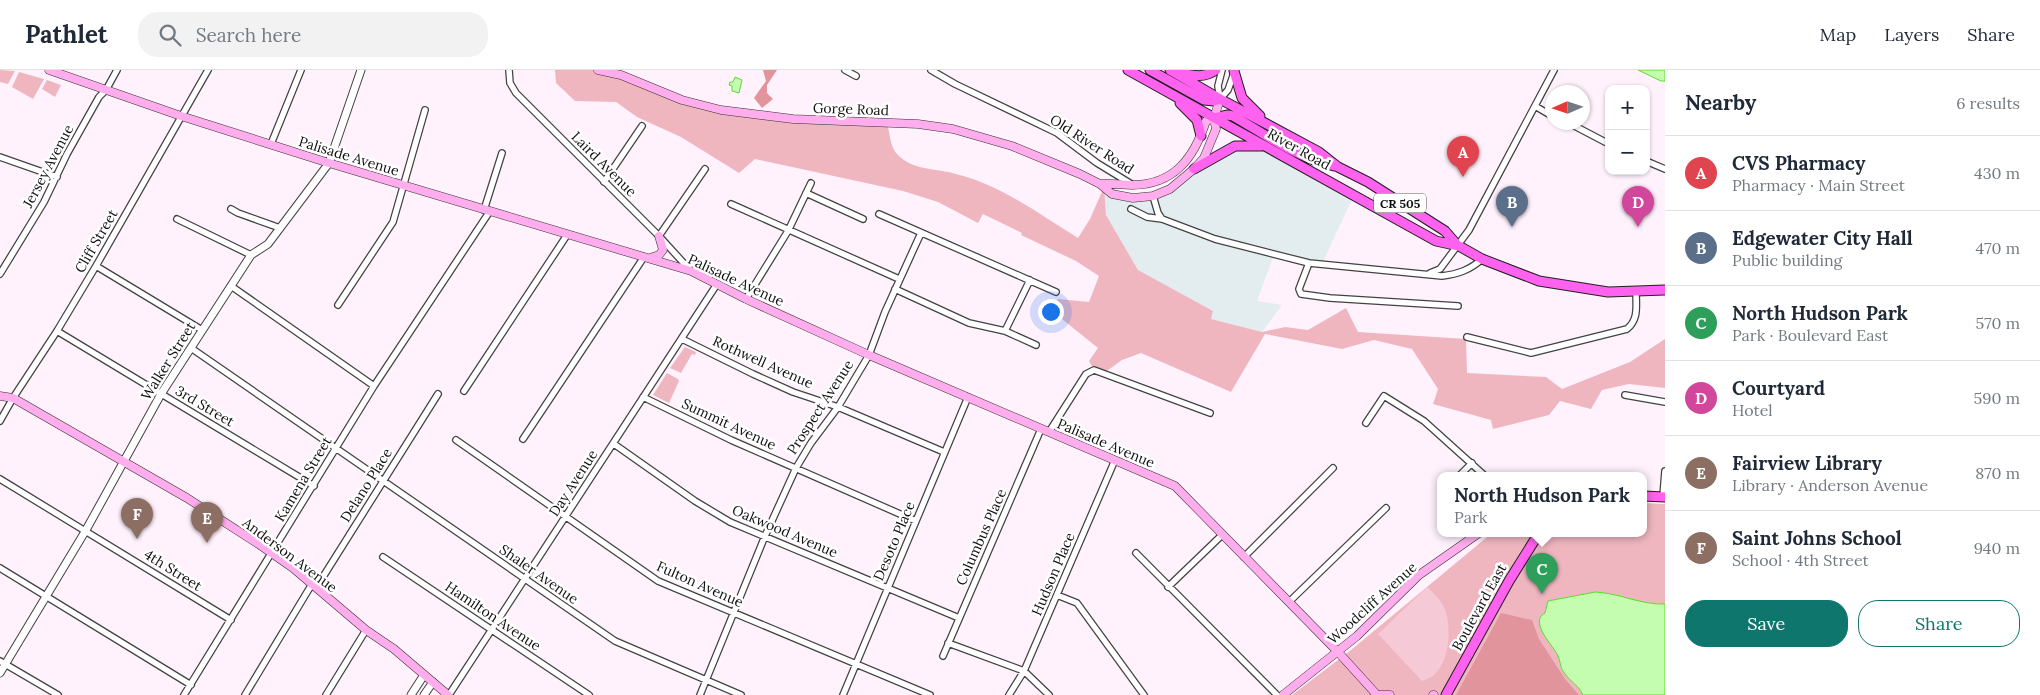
<!DOCTYPE html>
<meta charset="utf-8">
<style>
:root{--surface:#fff;--page:#f2f2f3;--text:#1f2937;--muted:#747a83;--line:#e0e1e3;--accent:#0f766e}
body{margin:0;font-family:Lora,serif;background:var(--page);color:var(--text)}
.controls{position:absolute;right:15px;top:15px;display:grid;overflow:hidden;border-radius:10px;box-shadow:0 1px 4px #0004}
.controls button{width:45px;height:45px;display:grid;place-items:center;padding:0;border:0;border-bottom:1px solid var(--line);background:var(--surface);color:var(--text);font:25px sans-serif}
.compass{position:absolute;left:1545px;top:15px;width:45px;height:45px;border-radius:50%;background:var(--surface);box-shadow:0 1px 4px #0004;rotate:267deg}
.you{position:absolute;left:1050px;top:241px;width:18px;height:18px;margin:-12px;border:4px solid #fff;border-radius:50%;background:#1a73e8;box-shadow:0 0 0 8px #1a73e833}
.badge{display:grid;place-items:center;width:32px;height:32px;border-radius:50%;background:var(--accent);color:#fff;font-size:16px;font-weight:700}
.pin{position:absolute;translate:-50% -41px;filter:drop-shadow(0 1px 2px #0008)}
.pin::after{content:'';position:absolute;top:26px;width:18px;height:15px;background:inherit;clip-path:polygon(0 0,100% 0,50% 100%)}
.popup{position:absolute;left:1437px;top:402px;width:210px;height:65px;box-sizing:border-box;display:grid;place-content:center;border-radius:10px;background:var(--surface);filter:drop-shadow(0 1px 4px #0005);font-size:16px;white-space:nowrap;color:var(--muted)}
.popup b{font-size:19px;color:var(--text)}
.popup::after{content:'';position:absolute;left:50%;top:100%;margin-left:-10px;border:10px solid transparent;border-top-color:var(--surface)}
.list{margin:0;padding:0;list-style:none}
h2{display:flex;justify-content:space-between;align-items:center;height:65px;margin:0;padding:0 20px;font-size:21px}
h2 small{font-size:16px;font-weight:400;color:var(--muted)}
.list li{display:grid;grid-template-columns:32px 1fr auto;gap:15px;align-items:center;box-sizing:border-box;height:75px;padding:0 20px;border-top:1px solid var(--line)}
.list b{display:block;font-size:19px;white-space:nowrap}
.list p{margin:0;font-size:16px;white-space:nowrap;color:var(--muted)}
.list em{font-size:16px;font-style:normal;color:var(--muted)}
.actions{display:flex;gap:10px;padding:15px 20px}
.actions a{flex:1;padding:11px 0;border:1px solid var(--accent);border-radius:20px;text-align:center;font-size:18px;color:var(--accent)}
.actions .main{background:var(--accent);color:#fff}
.icon{flex:none;width:28px;height:28px;fill:none;stroke:currentColor;stroke-width:2;stroke-linecap:round;stroke-linejoin:round}
.map{position:relative;flex:none;width:1665px;height:625px;overflow:hidden}
header{display:flex;align-items:center;gap:30px;box-sizing:border-box;height:70px;padding:0 25px;background:var(--surface);border-bottom:1px solid var(--line)}
header strong{font-size:24px}
nav{display:flex;gap:28px;margin-inline-start:auto;font-size:18px}
.search{width:350px;height:45px;background:var(--page);display:flex;align-items:center;gap:12px;box-sizing:border-box;padding:0 18px;border-radius:20px;color:var(--muted);font-size:19px}
main{display:flex}
aside{flex:1;background:var(--surface)}
.map>svg:first-child{display:block}
.industrial{fill:#e3ecef}
.green{fill:#efb6c0}
.forest{fill:#e1949c}
.pitch{fill:#f5c9d6}
.water{fill:#c5fdb0;stroke:#5bdc2f}
.lines{fill:none;stroke-linecap:round;stroke-linejoin:round}
.minor-casing{stroke:#424242;stroke-width:8}
.tertiary-casing{stroke:#424242;stroke-width:9}
.secondary-casing{stroke:#313131;stroke-width:9}
.primary-casing{stroke:#202020;stroke-width:11}
.minor{stroke:#fff;stroke-width:5.5}
.tertiary{stroke:#fff;stroke-width:7}
.secondary{stroke:#ffadec;stroke-width:8}
.primary{stroke:#ff62ef;stroke-width:9}
.labels{text-anchor:middle;dominant-baseline:central;stroke-width:5;stroke-linejoin:round;paint-order:stroke}
.shield{fill:#fff;stroke:#575757;stroke-width:1}
.shield-label{font-size:12px;font-weight:bold;fill:#0f0f0f}
.street-label{font-size:14px;fill:#0f0f0f;stroke:#fff}
</style>
<header>
<strong>Pathlet</strong>
<div class="search"><svg class="icon" aria-label="search" viewBox="0 0 24 24"><circle cx="10" cy="10" r="6"/><path d="M15 15l6 6"/></svg>Search here</div>
<nav><a>Map</a><a>Layers</a><a>Share</a></nav>
</header>
<main>
<div class="map">
<svg width="1665" height="625" viewBox="0 0 1665 625">
<rect width="100%" height="100%" fill="#fff2fd"/>
<path class="industrial" d="M1235 76H1264L1354 125 1322 194 1274 185 1257 231 1282 235 1262 262 1211 249 1213 241 1138 200 1106 145 1104 117 1112 124 1154 126Z"/>
<path class="green" d="M0 0 15 1 8 14 0 12Z
M555 0H598L721 40 887 53C890 63 890 78 898 85 914 101 936 98 956 104 1001 115 1039 144 1078 168L1090 149 1104 117 1106 145 1138 200 1213 241 1211 249 1262 262 1285 257 1308 260 1346 238 1358 262 1466 269 1467 303 1546 307 1562 319 1630 292 1665 269V318L1629 314 1602 320 1591 339 1560 331 1549 345 1493 359 1491 350 1433 334 1438 319 1412 279 1374 270 1342 279 1265 264 1231 322 1141 283 1122 290 1104 303 1094 300 1089 291 1098 278 1052 241 1058 229 1089 232 1099 206 1076 191 1021 165 1022 163 983 144 978 153 938 132 903 121 755 89 739 103 681 67 637 47 616 32 575 31 556 13Z
M19 2 44 9 33 29 12 17Z
M47 10 61 15 55 27 42 19Z
M685 277 696 282 695 285 692 284 681 303 670 298Z
M667 303 678 309 679 311 669 333 653 325Z
M1643 433 1665 434V625H1292L1351 580 1492 463H1532L1540 468 1547 463H1643Z"/>
<path class="forest" d="M763 0H777L767 15V23L773 29 762 38 754 28 766 11Z
M1501 543 1532 550 1539 569 1565 609 1579 625H1456Z"/>
<path class="pitch" d="M1427 517C1433 523 1439 528 1443 535 1453 554 1450 592 1433 606 1430 608 1425 610 1422 611L1378 564Z"/>
<path class="water" d="M1638 0H1665V11H1661Z
M735 7 742 10 739 23 732 21V16L729 15 730 12H733Z
M1595 522C1619 523 1641 535 1665 534V625H1583C1579 616 1571 612 1565 604 1560 598 1561 593 1558 586 1554 576 1528 552 1545 543L1548 531Z"/>
<g class="lines">
<defs>
<path id="minor" d="M509 0 510 13 516 23 659 166 690 200
M845 0 856 6
M931 0 955 14 1057 63 1097 93 1133 115
M1220 29 1228 20 1234 3
M1220 29 1218 16 1222 0
M1535 36 1552 46
M1567 52 1609 74
M271 74 301 0
M0 87 57 107
M1646 91 1665 99
M604 112 642 56
M806 123 863 149
M1153 126 1158 143 1162 149 1215 169 1309 193 1442 206C1458 204 1470 200 1482 189
M731 134 899 209
M231 139 238 143 280 158
M1131 139 1147 147 1162 149
M484 140 502 83
M879 144 1056 222
M177 149 251 185
M659 166 705 99
M1309 193 1299 219 1301 224 1330 228 1458 236
M96 196 202 260
M1430 203 1440 199 1469 160 1554 0
M0 204 44 132 67 84 99 27 106 20 117 0
M231 216 374 316
M895 219 969 253 1005 261 1036 275
M746 229 788 161 811 113
M338 235 393 152 425 40
M57 261 314 416
M1005 261 1030 210
M1467 267 1531 283 1627 259C1639 249 1636 236 1636 221
M682 269 753 304 793 322 838 337 944 382
M191 278 615 571 741 625
M464 321 567 165
M1625 325 1665 332
M643 327 731 370 916 451
M0 351 13 328 57 261 96 196 208 0
M1366 353 1384 326 1424 351 1484 405
M1049 362 1086 304 1094 300 1210 343
M523 369 644 187
M456 370 658 511 930 625
M614 374 695 431 730 452 959 548
M1460 405 1472 393
M0 409 231 550
M1663 426 1665 401
M1136 483 1277 625
M383 487 589 625
M1244 487 1333 398
M0 498 191 615
M1168 517 1222 465
M316 518 438 324
M1057 525 1077 533 1144 625
M1289 532 1386 438
M948 573 1024 601 1049 625
M943 586 1041 359
M0 591 58 625
M184 625 374 316 490 141
M245 625 312 514
M326 625 366 560
M449 625 717 214
M700 625 765 466 796 398 811 373 838 337 869 285 885 242 921 163
M843 625 968 327
M1009 625 1024 601 1115 390"/>
<path id="tertiary" d="M0 603 86 460 161 324 251 185 268 174 329 93 361 0
M411 625 424 605
M424 625 433 612"/>
<path id="secondary" d="M49 0 181 46 329 93 691 201 746 229 869 285 1175 416 1338 582 1377 625
M598 0 621 5 682 30 721 40 793 49 918 54 953 59 1012 76 1080 104 1100 114 1112 124 1133 128 1153 126 1170 119 1194 99 1204 88 1216 59 1214 48 1220 29
M1100 114C1111 113 1121 115 1132 115 1174 115 1194 88 1206 51L1214 48
M650 188 659 185 663 180 659 166
M0 326 13 328 187 428 260 475 293 498 366 560 394 579 448 625
M1283 625 1357 566 1419 505 1479 463
M1380 625H1390
M1433 625H1434"/>
<path id="primary" d="M1128 0 1436 171 1459 176 1482 189 1539 211 1608 222 1665 220
M1150 0 1204 30 1214 31 1220 29
M1170 0 1220 29 1319 82 1338 97 1368 112 1445 161 1458 176
M1234 1 1242 28 1260 46
M1181 3C1194 6 1204 8 1216 0
M1180 33 1197 50 1201 66
M1214 48 1228 45 1233 46C1265 64 1298 89 1335 96
M1194 99 1235 76H1261
M1643 426 1665 427
M1446 625 1509 511 1539 463"/>
</defs>
<use href="#minor" class="minor-casing"/>
<use href="#tertiary" class="tertiary-casing"/>
<use href="#secondary" class="secondary-casing"/>
<use href="#primary" class="primary-casing"/>
<use href="#minor" class="minor"/>
<use href="#tertiary" class="tertiary"/>
<use href="#secondary" class="secondary"/>
<use href="#primary" class="primary"/>
</g>
<g class="labels">
<rect class="shield" x="1374" y="123.5" width="52" height="19" rx="4"/>
<g class="shield-label">
<text x="1400" y="133">CR 505</text>
</g>
<g class="street-label">
<text transform="translate(851 39) rotate(2)">Gorge Road</text>
<text transform="translate(1092 74) rotate(33)">Old River Road</text>
<text transform="translate(1299 79) rotate(29)">River Road</text>
<text transform="translate(349 86) rotate(17)">Palisade Avenue</text>
<text transform="translate(604 94) rotate(45)">Laird Avenue</text>
<text transform="translate(48 96) rotate(-62)">Jersey Avenue</text>
<text transform="translate(96 171) rotate(-60)">Cliff Street</text>
<text transform="translate(736 210) rotate(25)">Palisade Avenue</text>
<text transform="translate(168 291) rotate(-58)">Walker Street</text>
<text transform="translate(763 292) rotate(24)">Rothwell Avenue</text>
<text transform="translate(205 336) rotate(31)">3rd Street</text>
<text transform="translate(820 337) rotate(-57)">Prospect Avenue</text>
<text transform="translate(729 354) rotate(25)">Summit Avenue</text>
<text transform="translate(1106 373) rotate(23)">Palisade Avenue</text>
<text transform="translate(303 409) rotate(-59)">Kamena Street</text>
<text transform="translate(573 413) rotate(-57)">Day Avenue</text>
<text transform="translate(366 415) rotate(-58)">Delano Place</text>
<text transform="translate(785 461) rotate(23)">Oakwood Avenue</text>
<text transform="translate(981 467) rotate(-66)">Columbus Place</text>
<text transform="translate(894 471) rotate(-67)">Desoto Place</text>
<text transform="translate(290 485) rotate(37)">Anderson Avenue</text>
<text transform="translate(173 500) rotate(32)">4th Street</text>
<text transform="translate(539 504) rotate(35)">Shaler Avenue</text>
<text transform="translate(1053 504) rotate(-67)">Hudson Place</text>
<text transform="translate(700 514) rotate(24)">Fulton Avenue</text>
<text transform="translate(1372 533) rotate(-42)">Woodcliff Avenue</text>
<text transform="translate(1479 537) rotate(-61)">Boulevard East</text>
<text transform="translate(493 546) rotate(34)">Hamilton Avenue</text>
</g>
</g>
</svg>
<div class="controls">
<button>+</button>
<button>−</button>
</div>
<svg class="compass" viewBox="-18 -18 36 36"><path d="M0-13l5 13h-10z" fill="#e53935"/><path d="M0 13l5-13h-10z" fill="#747a83"/></svg>
<div class="you"></div>
<div class="pin badge" style="left:1463px;top:107px;background:#e0444e">A</div>
<div class="pin badge" style="left:1512px;top:157px;background:#5c6f8a">B</div>
<div class="pin badge" style="left:1542px;top:524px;background:#2e9e5b">C</div>
<div class="popup"><b>North Hudson Park</b>Park</div>
<div class="pin badge" style="left:1638px;top:157px;background:#d1479c">D</div>
<div class="pin badge" style="left:207px;top:473px;background:#8d6e63">E</div>
<div class="pin badge" style="left:137px;top:469px;background:#8d6e63">F</div>
</div>
<aside>
<h2>Nearby<small>6 results</small></h2>
<ul class="list">
<li><span class="badge" style="background:#e0444e">A</span><div><b>CVS Pharmacy</b><p>Pharmacy · Main Street</p></div><em>430 m</em></li>
<li><span class="badge" style="background:#5c6f8a">B</span><div><b>Edgewater City Hall</b><p>Public building</p></div><em>470 m</em></li>
<li><span class="badge" style="background:#2e9e5b">C</span><div><b>North Hudson Park</b><p>Park · Boulevard East</p></div><em>570 m</em></li>
<li><span class="badge" style="background:#d1479c">D</span><div><b>Courtyard</b><p>Hotel</p></div><em>590 m</em></li>
<li><span class="badge" style="background:#8d6e63">E</span><div><b>Fairview Library</b><p>Library · Anderson Avenue</p></div><em>870 m</em></li>
<li><span class="badge" style="background:#8d6e63">F</span><div><b>Saint Johns School</b><p>School · 4th Street</p></div><em>940 m</em></li>
</ul>
<div class="actions"><a class="main">Save</a><a>Share</a></div>
</aside>
</main>
